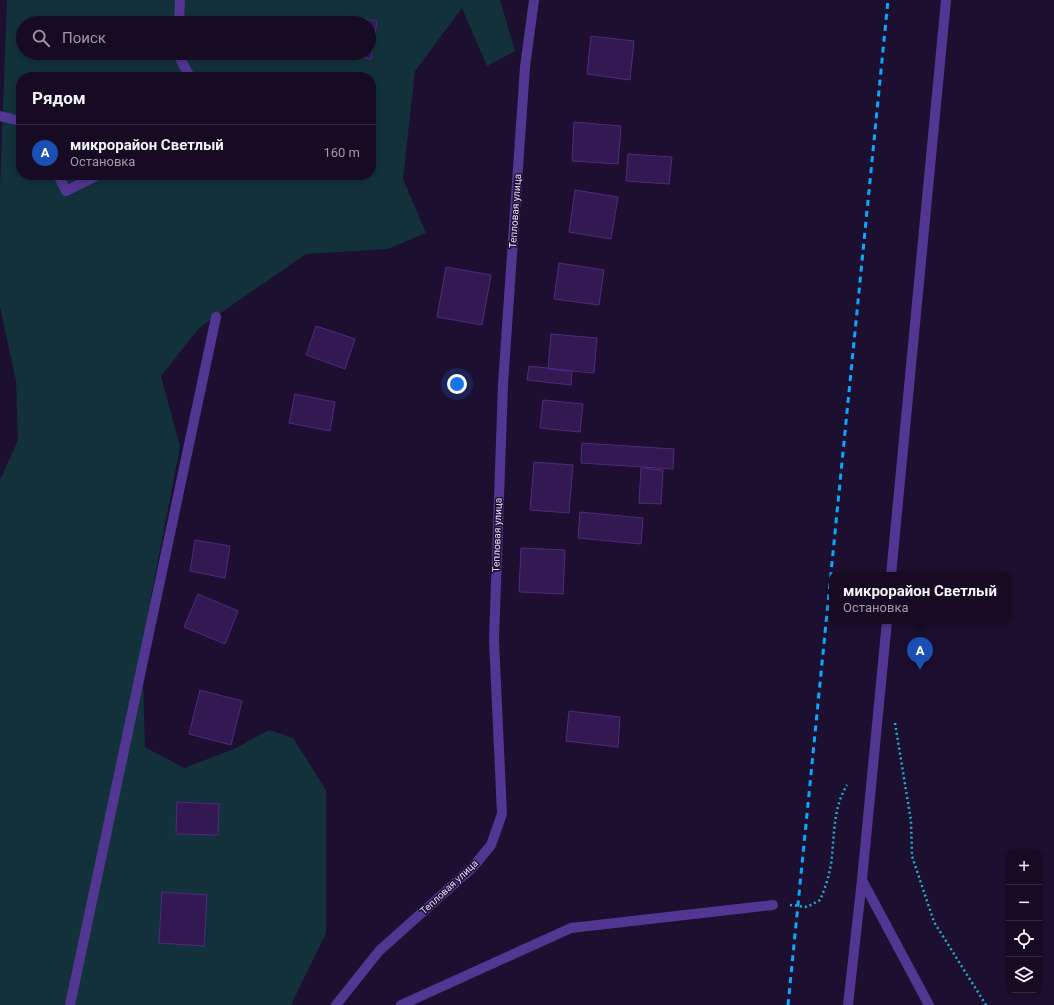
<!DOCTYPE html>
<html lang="ru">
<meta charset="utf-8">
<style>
:root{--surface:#160b23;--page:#231930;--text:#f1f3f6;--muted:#9e9ba6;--line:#352b41;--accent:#1a73e8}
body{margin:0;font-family:Roboto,sans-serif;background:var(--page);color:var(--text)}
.controls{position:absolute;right:12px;bottom:12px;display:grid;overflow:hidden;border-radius:8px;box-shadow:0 2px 6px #0003}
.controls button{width:36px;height:36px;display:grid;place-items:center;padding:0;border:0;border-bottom:1px solid var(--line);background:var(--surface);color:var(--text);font:20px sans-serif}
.you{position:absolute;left:457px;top:384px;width:14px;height:14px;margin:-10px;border:3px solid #fff;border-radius:50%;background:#1a73e8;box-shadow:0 0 0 6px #1a73e833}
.badge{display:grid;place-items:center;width:26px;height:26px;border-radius:50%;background:var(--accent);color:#fff;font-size:13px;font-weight:700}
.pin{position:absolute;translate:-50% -33px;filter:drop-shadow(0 1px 2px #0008)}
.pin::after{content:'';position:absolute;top:21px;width:14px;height:12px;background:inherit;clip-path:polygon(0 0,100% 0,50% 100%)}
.popup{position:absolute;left:829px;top:572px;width:182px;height:52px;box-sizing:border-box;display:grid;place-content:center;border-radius:8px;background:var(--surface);filter:drop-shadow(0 1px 3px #0005);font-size:13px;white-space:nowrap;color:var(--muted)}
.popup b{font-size:15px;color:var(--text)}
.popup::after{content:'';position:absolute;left:50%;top:100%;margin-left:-8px;border:8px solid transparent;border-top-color:var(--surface)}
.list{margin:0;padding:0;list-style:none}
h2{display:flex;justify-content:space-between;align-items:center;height:52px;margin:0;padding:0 16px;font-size:17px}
h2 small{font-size:13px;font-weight:400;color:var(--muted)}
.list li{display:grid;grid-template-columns:26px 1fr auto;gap:12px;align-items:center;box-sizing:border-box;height:56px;padding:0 16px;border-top:1px solid var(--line)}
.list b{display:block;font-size:15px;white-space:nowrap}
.list p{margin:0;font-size:13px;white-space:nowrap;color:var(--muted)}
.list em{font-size:13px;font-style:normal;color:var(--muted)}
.icon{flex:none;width:22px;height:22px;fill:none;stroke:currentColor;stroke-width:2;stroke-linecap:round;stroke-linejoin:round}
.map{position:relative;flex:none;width:1054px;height:1005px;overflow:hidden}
.search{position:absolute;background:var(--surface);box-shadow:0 2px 6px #0003;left:16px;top:16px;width:360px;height:44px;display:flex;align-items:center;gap:10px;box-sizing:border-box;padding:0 14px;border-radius:22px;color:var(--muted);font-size:15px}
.panel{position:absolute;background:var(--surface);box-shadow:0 2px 6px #0003;left:16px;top:72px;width:360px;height:108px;border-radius:16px}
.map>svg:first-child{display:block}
.green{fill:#12313a;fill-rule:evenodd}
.building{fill:#331952;stroke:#512980}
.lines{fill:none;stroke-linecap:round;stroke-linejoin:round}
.path{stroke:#25abcc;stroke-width:2.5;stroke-dasharray:2 3;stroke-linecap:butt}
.minor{stroke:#513692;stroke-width:10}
.rail{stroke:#09a8ff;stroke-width:3;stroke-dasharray:6 5;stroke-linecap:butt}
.labels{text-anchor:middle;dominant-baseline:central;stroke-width:3;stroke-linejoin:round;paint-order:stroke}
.street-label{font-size:10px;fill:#eaddff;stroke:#1d0f2f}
</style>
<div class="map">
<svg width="1054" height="1005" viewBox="0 0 1054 1005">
<rect width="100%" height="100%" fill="#1d0f2f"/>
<path class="green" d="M7 0H500L515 51 487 66 462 8 415 71 403 179 426 233 388 249 306 254 199 328 161 376 180 447 142 643 145 747 184 768 234 749 269 730 293 738 326 790V933L291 1005H0V480L18 440 16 381 0 307V186ZM23 23H369V53H23ZM21 77H371V175H21Z"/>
<path class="building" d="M345 16 377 21 371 59 340 54V53H369V23H344Z
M591 36 634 41 630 80 587 74Z
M574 122 621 126 618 164 572 161Z
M628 154 672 157 669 184 626 181Z
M575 190 618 197 611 239 569 232Z
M559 263 604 270 599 305 554 299Z
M446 267 491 275 482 325 437 317Z
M316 326 355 339 345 369 306 355Z
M551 334 597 338 594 373 548 369Z
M529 366 572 371 571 385 527 380Z
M295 394 335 402 330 431 289 423Z
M543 400 583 404 580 432 540 428Z
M582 443 674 449 673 469 581 463Z
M534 462 573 465 569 513 530 510Z
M641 468 663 470 661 504 639 503Z
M580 512 643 518 641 544 578 538Z
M195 540 230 546 225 578 190 571Z
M521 548 565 550 563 594 519 592Z
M198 594 238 611 225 644 184 627Z
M200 690 242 701 231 745 189 734Z
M569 711 620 717 618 747 566 741Z
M177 802 219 804 218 835 176 834Z
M162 892 207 895 204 946 159 943Z"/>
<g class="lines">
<path class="path" d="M895 723 911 821 912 856 934 922 986 1005
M790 905 807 907 820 900C825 889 829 876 831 864 835 836 832 810 847 785"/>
<path class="minor" d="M179 23 180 0
M177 53 190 77
M0 116 21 121
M58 175 66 191 98 175
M891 575 946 0
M862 880 929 1005
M70 1005 216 317
M336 1005 379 951 473 867 491 845 502 814 494 640 503 384 525 67 534 0
M401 1005 571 928 773 905
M848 1005 862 880 887 621"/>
<path class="rail" d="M788 1005 888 0"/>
</g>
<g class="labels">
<g class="street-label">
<text transform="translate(515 211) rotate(-86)">Тепловая улица</text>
<text transform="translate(497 535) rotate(-88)">Тепловая улица</text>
<text transform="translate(449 887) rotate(-43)">Тепловая улица</text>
</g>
</g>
</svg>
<div class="controls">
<button>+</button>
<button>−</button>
<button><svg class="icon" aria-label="locate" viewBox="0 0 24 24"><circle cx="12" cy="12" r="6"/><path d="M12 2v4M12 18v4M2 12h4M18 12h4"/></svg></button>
<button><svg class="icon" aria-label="layers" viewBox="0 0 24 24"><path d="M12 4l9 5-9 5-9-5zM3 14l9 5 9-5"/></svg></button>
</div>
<div class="you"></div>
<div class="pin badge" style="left:920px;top:670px;background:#1a4fb4">A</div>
<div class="popup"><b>микрорайон Светлый</b>Остановка</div>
<div class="search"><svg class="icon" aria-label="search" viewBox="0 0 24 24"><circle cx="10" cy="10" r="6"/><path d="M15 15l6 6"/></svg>Поиск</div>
<section class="panel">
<h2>Рядом<small></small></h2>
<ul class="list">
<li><span class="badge" style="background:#1a4fb4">A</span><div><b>микрорайон Светлый</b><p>Остановка</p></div><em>160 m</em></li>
</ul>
</section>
</div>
